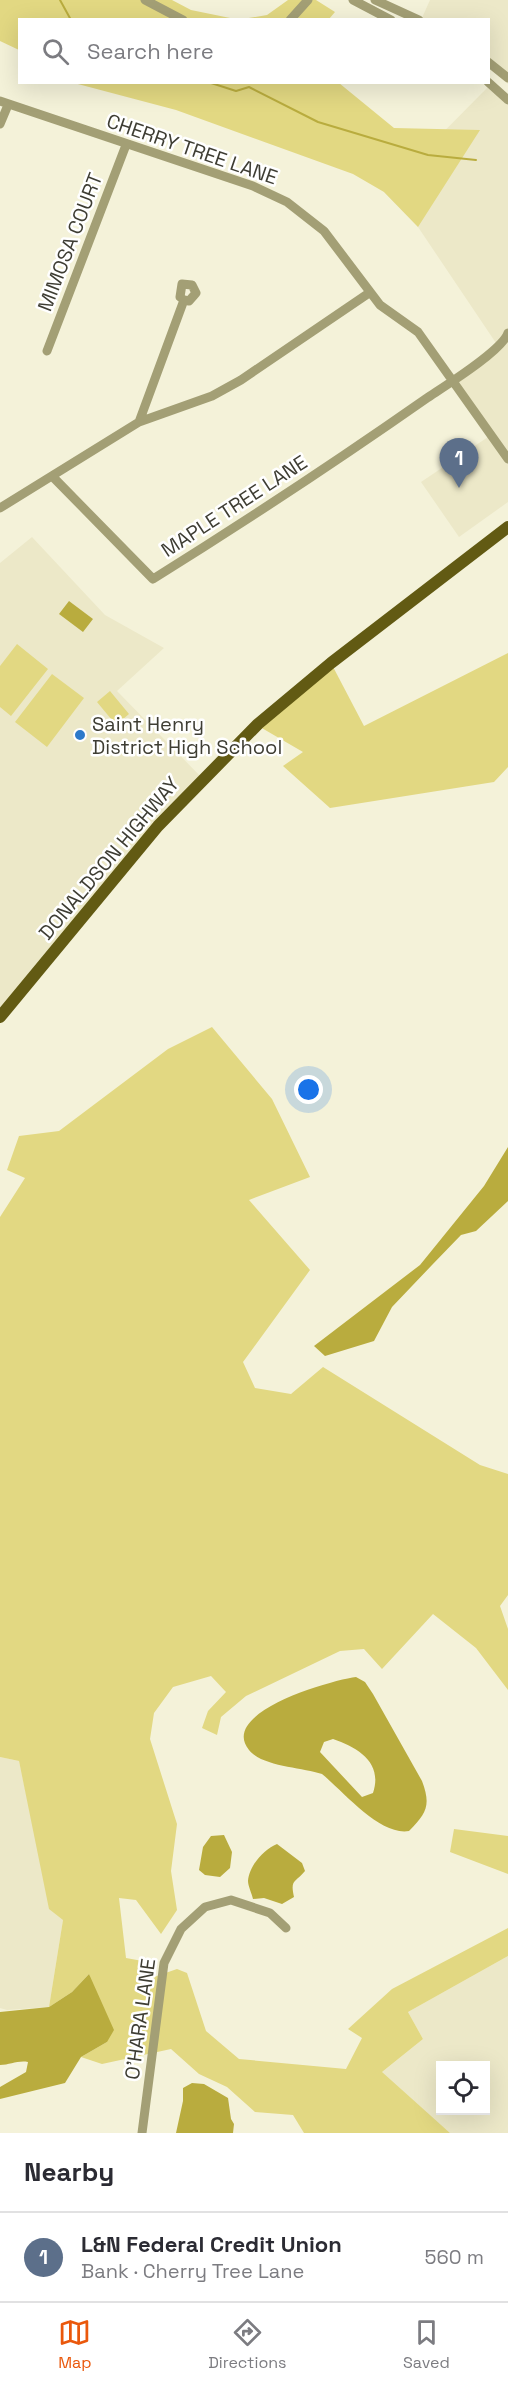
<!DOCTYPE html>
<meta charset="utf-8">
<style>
:root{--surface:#fff;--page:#f7f7f7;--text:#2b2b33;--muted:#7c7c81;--line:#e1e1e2;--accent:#ea580c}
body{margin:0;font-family:"Space Grotesk",sans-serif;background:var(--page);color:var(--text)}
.controls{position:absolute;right:18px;bottom:18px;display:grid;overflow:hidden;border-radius:0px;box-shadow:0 6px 24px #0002}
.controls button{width:54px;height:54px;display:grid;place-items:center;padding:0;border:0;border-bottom:2px solid var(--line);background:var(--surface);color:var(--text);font:30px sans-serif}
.you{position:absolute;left:309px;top:1090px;width:21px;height:21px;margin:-15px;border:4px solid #fff;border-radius:50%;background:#1a73e8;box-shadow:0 0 0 9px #1a73e833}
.badge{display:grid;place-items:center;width:39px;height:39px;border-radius:50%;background:var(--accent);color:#fff;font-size:20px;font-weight:700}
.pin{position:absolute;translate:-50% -50px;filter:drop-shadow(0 2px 3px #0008)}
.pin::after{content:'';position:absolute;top:32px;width:21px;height:18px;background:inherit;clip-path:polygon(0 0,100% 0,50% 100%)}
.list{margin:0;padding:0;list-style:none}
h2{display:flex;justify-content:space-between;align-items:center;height:78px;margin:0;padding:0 24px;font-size:26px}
h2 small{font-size:20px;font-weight:400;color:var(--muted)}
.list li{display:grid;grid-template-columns:39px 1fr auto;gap:18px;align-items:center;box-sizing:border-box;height:90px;padding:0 24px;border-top:2px solid var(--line)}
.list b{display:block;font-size:22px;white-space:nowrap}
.list p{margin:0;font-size:20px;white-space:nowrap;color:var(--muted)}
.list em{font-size:20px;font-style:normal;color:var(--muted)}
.icon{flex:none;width:33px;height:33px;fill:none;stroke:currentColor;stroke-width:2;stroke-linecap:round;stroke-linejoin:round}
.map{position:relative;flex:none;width:508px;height:2133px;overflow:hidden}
.search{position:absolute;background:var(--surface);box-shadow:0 6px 24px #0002;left:18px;right:18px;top:18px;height:66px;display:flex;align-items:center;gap:15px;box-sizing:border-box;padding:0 21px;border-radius:0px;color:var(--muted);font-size:22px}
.sheet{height:168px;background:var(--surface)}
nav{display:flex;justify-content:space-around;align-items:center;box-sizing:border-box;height:84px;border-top:2px solid var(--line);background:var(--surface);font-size:16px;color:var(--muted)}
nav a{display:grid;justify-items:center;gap:3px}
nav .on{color:var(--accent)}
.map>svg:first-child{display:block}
.built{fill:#ece8c8;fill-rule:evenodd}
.green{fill:#e2d882}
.water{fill:#b9ac3e;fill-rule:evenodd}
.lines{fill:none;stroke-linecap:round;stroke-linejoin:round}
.stream{stroke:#b9ac3e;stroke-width:2}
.minor{stroke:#a39f75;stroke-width:9}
.major{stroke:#625a13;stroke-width:12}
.poi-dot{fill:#2d7aca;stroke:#fff;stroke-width:2}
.labels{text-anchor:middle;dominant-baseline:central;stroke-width:5;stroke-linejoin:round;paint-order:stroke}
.street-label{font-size:20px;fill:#3e3d33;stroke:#fff}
.poi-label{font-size:20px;fill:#3e3d33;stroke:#fff;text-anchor:start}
</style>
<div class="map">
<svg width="508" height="2133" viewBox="0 0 508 2133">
<rect width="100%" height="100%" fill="#f4f2d9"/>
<path class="built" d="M430 0H508V84L489 68 488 20H421Z
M489 86 508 102V502L459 537 421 482 491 435 452 381 498 346 418 227 384 192Z
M32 537 105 615 164 648 117 691 203 779 0 1017V563Z
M0 1757 19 1761 32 1821 63 1920 49 2007 7 2010 0 2008Z
M508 1956V2133H450L381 2073 423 2039 408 2012ZM440 2066H486V2110H440Z"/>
<path class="green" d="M0 0H172L191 10 235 19 20 20 19 50 0 41Z
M288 0H316L335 12 329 19 237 20 267 15Z
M74 83H339L394 128 480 130 418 227 384 192 353 174 176 110Z
M17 644 48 669 11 716 0 707V666Z
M508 653V767L494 782 330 808 283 766 303 752 260 727 331 663 364 726Z
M52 674 84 698 47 747 15 722Z
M110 691 129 714 116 725 97 702Z
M212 1027 272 1099 310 1177 249 1200 310 1270 243 1362 255 1388 291 1394 323 1367 480 1465 508 1474V1595L500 1606 508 1629V1690L476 1648 433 1614 382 1669 364 1649 340 1651 246 1696 221 1717 217 1735 202 1728 208 1711 226 1692 211 1676 173 1687 154 1713 150 1739 177 1824 171 1871 177 1910 161 1934 136 1900 119 1898 126 1958 148 1962 154 1977 177 1969 187 1973 206 2031 239 2059 346 2069 362 2038 348 2029 392 1989 508 1928V1956L408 2012 423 2039 382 2072 450 2133H304L293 2115 255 2112 227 2087 199 2074 171 2049 102 2064 81 2057 107 2042 89 1974 72 1992 49 2007 63 1920 49 1909 19 1761 0 1757V1217L25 1178 7 1170 19 1136 59 1131 168 1049Z
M454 1829 508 1836V1874L450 1852Z"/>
<path class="water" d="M69 601 93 619 83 632 59 614Z
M508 1147V1201L476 1231 461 1235 432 1265 392 1307 374 1341 325 1356 314 1346 420 1265 484 1186Z
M356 1677 365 1682 373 1694 422 1781C431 1805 427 1813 409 1831 380 1836 344 1792 322 1774 302 1767 263 1767 249 1750 218 1712 332 1680 356 1677ZM333 1739C359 1748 383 1763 373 1793L362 1797 320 1752 324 1742Z
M224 1835 232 1852 230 1868 220 1877 205 1875 199 1870 203 1847 211 1836Z
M277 1844 302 1863 305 1871C295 1883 290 1879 294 1897L282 1904 264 1898 253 1899C252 1894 248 1886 248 1881 249 1866 264 1849 277 1844Z
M89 1974 114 2030 107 2042 81 2057 65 2083 0 2099V2087L26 2072 28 2062C18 2060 10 2065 0 2065V2012L49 2007 72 1992Z
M192 2083 204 2084 228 2098 231 2119 234 2124 233 2133H176L183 2101V2088Z"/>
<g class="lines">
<path class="stream" d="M60 0 71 20
M208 82 236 91 249 87 318 122 428 155 476 160"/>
<path class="minor" d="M145 0 183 20
M353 0 391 20
M375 0 419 20
M290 20 308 0
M488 62 508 78
M488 82 508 100
M0 101 253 186 287 202 324 231 380 305 418 332 508 459
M0 124 8 105
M47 351 126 145
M139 422 184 300 189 301 196 293 192 285 182 284 180 297 184 300
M52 476 153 579C246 521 337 461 427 398 445 386 502 351 508 333
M0 508 139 422 212 396 241 380 369 293
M142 2133 164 1963 181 1929 205 1907 231 1900 270 1913 286 1928"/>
<path class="major" d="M0 1017 158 826 258 724 331 663 508 527"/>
</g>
<circle class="poi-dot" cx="80" cy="735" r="6"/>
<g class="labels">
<g class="street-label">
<text transform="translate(192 149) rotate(19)">CHERRY TREE LANE</text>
<text transform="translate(70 242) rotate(-69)">MIMOSA COURT</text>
<text transform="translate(234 506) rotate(-33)">MAPLE TREE LANE</text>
<text transform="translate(109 858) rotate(-50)">DONALDSON HIGHWAY</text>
<text transform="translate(140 2019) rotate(-82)">O’HARA LANE</text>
</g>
<g class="poi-label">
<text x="92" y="724">Saint Henry<tspan x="92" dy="23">District High School</tspan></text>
</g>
</g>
</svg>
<div class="controls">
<button><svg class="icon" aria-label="locate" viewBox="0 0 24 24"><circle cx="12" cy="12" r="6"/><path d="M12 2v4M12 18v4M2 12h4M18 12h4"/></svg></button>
</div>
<div class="you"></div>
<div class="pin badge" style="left:459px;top:488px;background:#5c6f8a">1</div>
<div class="search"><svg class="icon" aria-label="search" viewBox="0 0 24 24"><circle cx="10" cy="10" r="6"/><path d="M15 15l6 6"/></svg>Search here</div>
</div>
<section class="sheet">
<h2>Nearby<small></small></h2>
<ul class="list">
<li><span class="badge" style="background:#5c6f8a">1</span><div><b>L&amp;N Federal Credit Union</b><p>Bank · Cherry Tree Lane</p></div><em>560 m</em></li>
</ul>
</section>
<nav>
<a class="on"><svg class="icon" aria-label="map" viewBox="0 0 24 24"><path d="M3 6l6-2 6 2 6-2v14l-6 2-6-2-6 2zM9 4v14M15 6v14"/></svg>Map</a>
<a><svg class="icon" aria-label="directions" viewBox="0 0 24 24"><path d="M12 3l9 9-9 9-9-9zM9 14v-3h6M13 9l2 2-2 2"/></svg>Directions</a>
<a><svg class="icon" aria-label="saved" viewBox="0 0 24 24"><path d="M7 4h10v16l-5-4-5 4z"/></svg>Saved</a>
</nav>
